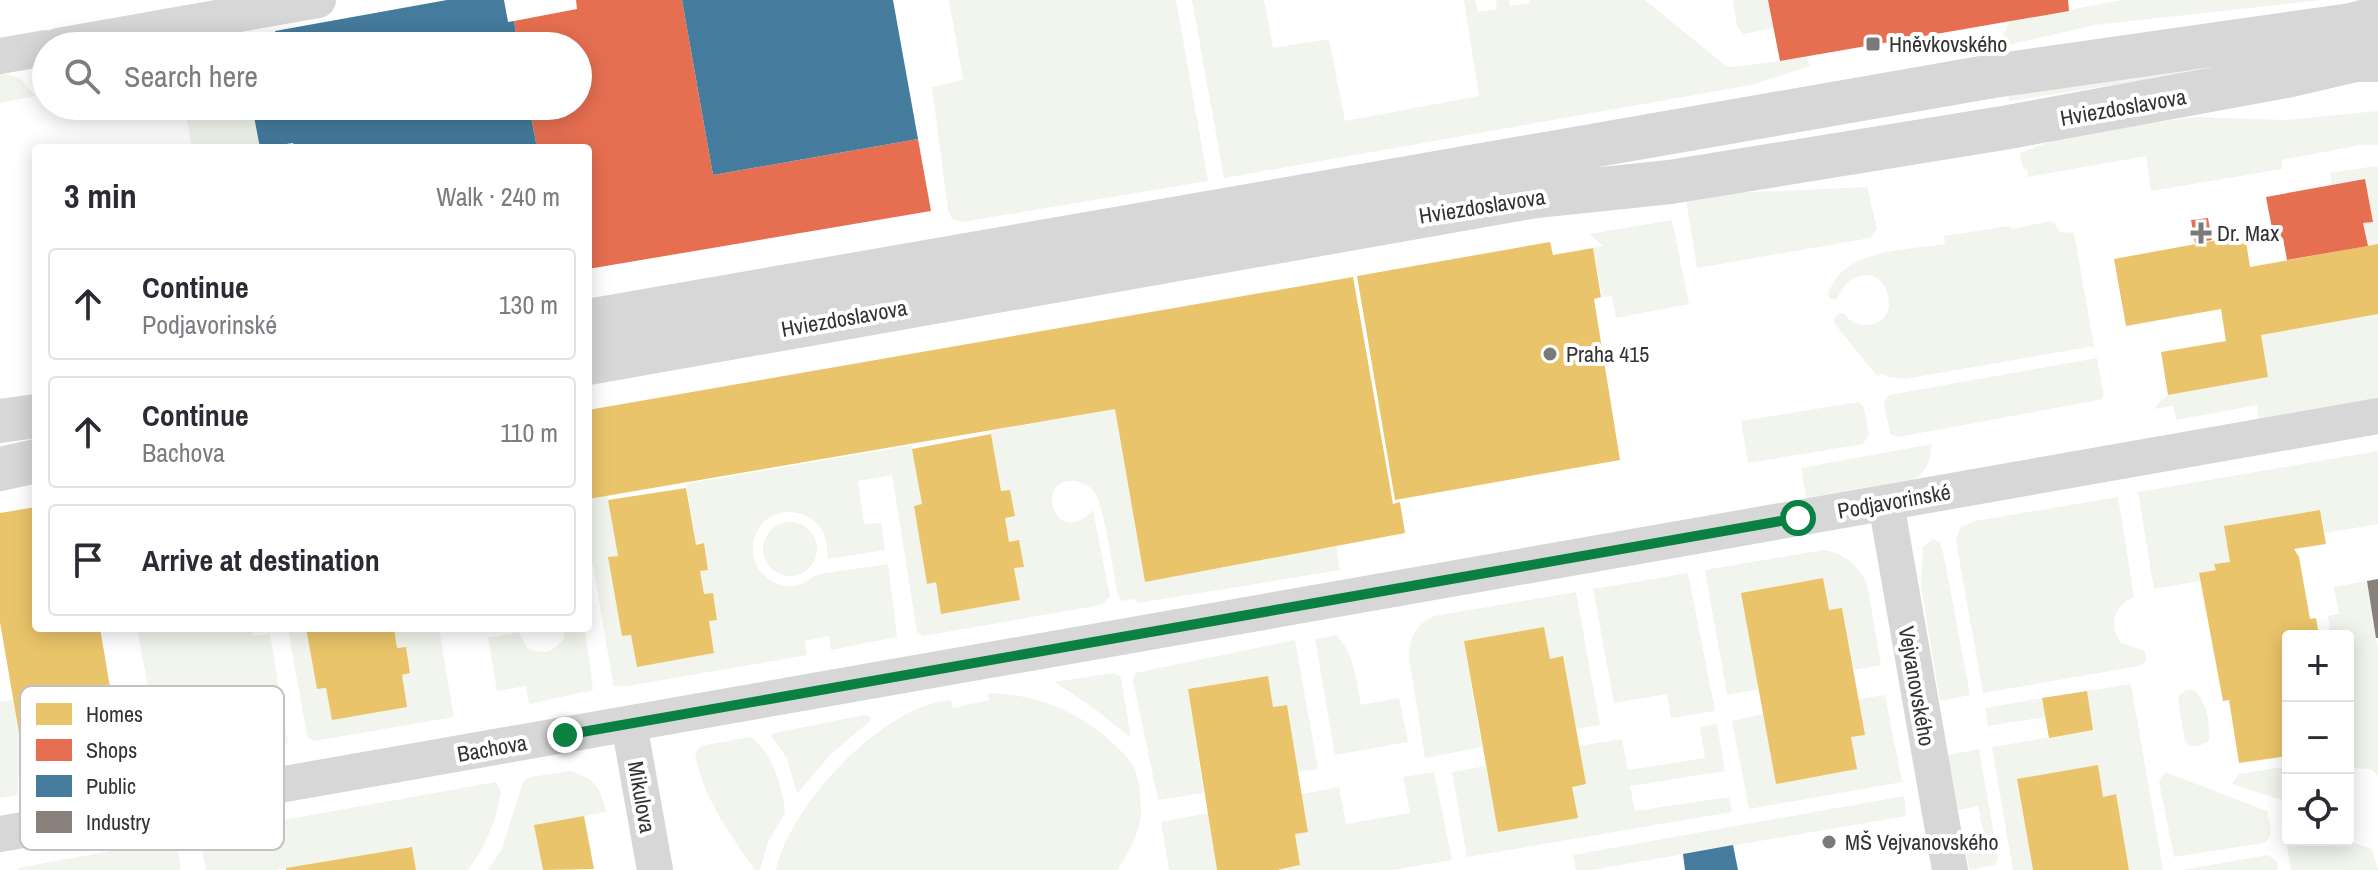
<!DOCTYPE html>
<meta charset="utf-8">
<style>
:root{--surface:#fff;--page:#f2f2f3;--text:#2b2b33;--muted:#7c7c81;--line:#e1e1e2}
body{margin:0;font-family:"Archivo Narrow",sans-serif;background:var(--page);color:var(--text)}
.controls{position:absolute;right:24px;bottom:24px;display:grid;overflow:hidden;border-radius:8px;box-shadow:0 4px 20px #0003}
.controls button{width:72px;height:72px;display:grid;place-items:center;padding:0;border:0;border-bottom:2px solid var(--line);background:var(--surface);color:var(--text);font:40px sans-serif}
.stop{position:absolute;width:24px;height:24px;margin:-18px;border:6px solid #0b8043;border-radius:50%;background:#fff}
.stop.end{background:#0b8043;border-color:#fff;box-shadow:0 2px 8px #0008}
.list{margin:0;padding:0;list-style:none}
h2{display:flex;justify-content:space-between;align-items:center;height:104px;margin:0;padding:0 32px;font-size:34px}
h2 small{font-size:26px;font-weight:400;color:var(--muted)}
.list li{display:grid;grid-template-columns:52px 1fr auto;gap:24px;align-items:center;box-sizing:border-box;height:112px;margin:0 16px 16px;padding:0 16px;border:2px solid var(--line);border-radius:8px}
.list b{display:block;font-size:30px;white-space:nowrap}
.list p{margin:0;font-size:26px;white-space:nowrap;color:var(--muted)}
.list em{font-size:26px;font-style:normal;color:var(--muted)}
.icon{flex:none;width:44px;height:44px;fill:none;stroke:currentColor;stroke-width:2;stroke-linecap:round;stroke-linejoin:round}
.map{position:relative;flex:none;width:2378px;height:870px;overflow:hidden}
.search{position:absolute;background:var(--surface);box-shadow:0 4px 20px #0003;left:32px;top:32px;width:560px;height:88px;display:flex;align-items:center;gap:20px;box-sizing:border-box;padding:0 28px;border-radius:44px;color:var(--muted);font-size:30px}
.panel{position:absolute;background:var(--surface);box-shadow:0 4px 20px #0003;left:32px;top:144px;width:560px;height:488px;border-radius:8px}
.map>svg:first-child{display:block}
.green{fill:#f1f5ed}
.homes{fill:#e9c46a}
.shops{fill:#e76f51}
.public{fill:#457b9d}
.industry{fill:#8a817c}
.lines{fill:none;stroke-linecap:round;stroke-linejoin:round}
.minor{stroke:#d7d7d7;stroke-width:36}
.tertiary{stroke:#d7d7d7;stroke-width:44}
.route{stroke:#0b8043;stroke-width:10}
.poi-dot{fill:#7a7a7a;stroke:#fff;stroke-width:3}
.labels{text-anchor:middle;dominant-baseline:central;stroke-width:8;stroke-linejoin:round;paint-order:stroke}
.poi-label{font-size:22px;fill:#333;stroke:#fff;text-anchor:start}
.street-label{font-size:22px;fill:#333;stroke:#fff}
.key{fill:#fff;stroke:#c2c2c2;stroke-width:2}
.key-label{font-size:22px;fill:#333}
</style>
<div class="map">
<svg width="2378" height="870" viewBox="0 0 2378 870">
<rect width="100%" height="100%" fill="#fff"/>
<path class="green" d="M949 0H1176L1208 181 962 222 952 219 948 210 932 87 963 80Z
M1192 0H1264L1273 48 1329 39 1345 121 1479 96 1464 0H1475L1478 12 1497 9 1496 0H1509L1510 6 1530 3V0H1645L1726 66 1735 67 1807 57 1810 66 1751 85 1224 178Z
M1733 0H1768L1774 28 1743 34 1737 26Z
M2122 0H2322L2095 25 2003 46V34L2010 21Z
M2238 59 2164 77 2009 101 2007 84Z
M3 73 20 78 35 96 0 103V74Z
M184 106H252L260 148H192Z
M2378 111V145H2360L2282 160V169L2151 191 2146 156 2028 177 2027 169H2023L2020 153 2074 133 2197 117 2285 120Z
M2375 166 2378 167V244L2368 246 2363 223 2373 221 2365 180 2332 185 2330 173Z
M1867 187 1877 229 1870 238 1697 268 1686 200 1731 193Z
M1672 220 1689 304 1616 318 1612 296 1602 297 1593 248 1603 246 1589 234Z
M2050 221 2054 223 2060 232 2074 233 2094 346 1904 379 1888 377 1883 374 1877 376 1834 323V318L1839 313H1844C1849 321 1855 325 1864 325 1908 327 1888 256 1851 280 1844 284 1841 293 1836 299H1830L1828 293C1832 285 1836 277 1842 272 1867 249 1913 249 1945 244L1944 236 2009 226 2013 229Z
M2378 314V398L2259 419 2257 405 2176 420 2173 406 2155 409 2160 401 2168 395 2267 377 2261 335Z
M2097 358 2103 392V398L2099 400 1898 437 1890 434 1884 403 1889 395Z
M1859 402 1864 408 1869 435 1863 444 1748 463 1741 421Z
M1115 409 1145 582 1336 546 1340 570 1139 603 1134 599 1122 601 1118 596C1114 576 1104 506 1095 493 1091 486 1082 482 1074 481 1033 478 1055 551 1093 510L1110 597 1101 605 923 636 917 632 916 626 892 475 858 481 864 524 881 523 885 550 827 559C834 500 753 496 753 550 753 558 756 566 761 572 770 582 781 587 794 586 804 585 811 576 821 574 843 570 866 568 888 564L897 637 831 650 829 636 805 641 807 655 628 686H614L613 683 588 537V499L607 495 618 556 609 557 631 635 637 667 714 653 709 621 717 619 713 594H704L700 571 708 569 704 543 696 545 686 484 912 445 922 504 914 506 927 583 936 582 942 614 1020 599 1014 568 1024 566 1019 541 1009 542 1005 518 1015 516 1010 490 1001 491 990 431Z
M1932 444C1930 458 1928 472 1914 479L1806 498 1801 468Z
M2378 451V524L2325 533 2320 510 2225 526 2230 562 2215 564 2216 570 2199 573 2200 581 2154 589 2138 492Z
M2118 497 2134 597C2114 605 2107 626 2122 643L2145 651 2146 661 2139 666 1983 693 1956 541 1960 528 1975 521Z
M763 549a27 27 0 1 1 54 0a27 27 0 1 1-54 0Z
M1933 539 1940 543 1944 556 1970 695 1940 701 1921 586 1923 547Z
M1823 550C1844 553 1858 565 1867 584L1881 665 1854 670 1842 608 1829 610 1823 578 1742 593 1759 689 1727 695 1705 570Z
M1688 573 1715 711 1671 718 1667 694 1614 703 1593 589Z
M2367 581 2378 648V776L2371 769 2354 768 2348 737V636H2331L2328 616 2339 614 2334 587Z
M1576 592 1600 725 1576 729 1563 657 1550 659 1544 627 1464 641 1482 747 1425 758 1409 658C1410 637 1414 626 1434 616Z
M137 628H251L253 636 270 634 288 743 264 749 260 733 234 739 236 754 163 766Z
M288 628H306L317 689 326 688 332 719 402 675 410 673 406 647 397 648 394 628H439L454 717 314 741 307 736Z
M564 628H585L593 690 529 704 526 686 497 691 488 638 519 632 527 648C544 655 553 653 564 638Z
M1336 635C1355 654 1356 680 1361 705L1399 698 1408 742 1335 755 1315 639Z
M1295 640 1318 769 1298 772 1287 705 1273 707 1267 676 1188 689 1204 793 1158 800 1133 680 1135 673Z
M1113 673 1120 676 1121 679 1131 738 1096 710 1055 682Z
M2131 684 2163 870H2129L2115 794 2103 797 2017 780 2033 870H2013L1992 747 2093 730 2087 691Z
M2187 690H2194C2206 699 2211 726 2209 741L2199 746H2190L2185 741 2178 701 2179 695Z
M988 693C1037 694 1081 712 1116 746 1123 753 1132 761 1135 770 1140 782 1141 801 1141 813 1140 833 1128 853 1118 870H776C789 806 884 704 951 700L953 708 989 700Z
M1885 695 1902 782 1749 809 1732 721 1763 714 1777 784 1856 769 1851 737 1864 735 1858 699Z
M2042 698 2046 717 1988 726 1985 708Z
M13 700 26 774 18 776V795L0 798V702Z
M864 715 870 717V721L831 754 797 794 787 758 770 734Z
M1717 724 1725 771 1630 786 1635 811 1729 797 1732 812 1467 857 1452 772 1486 766 1498 832 1577 818 1572 787 1586 784 1579 746 1622 739 1628 770 1705 758 1700 727Z
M750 737C772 751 783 788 785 813L768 842 760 870H755C730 834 703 798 695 754L701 746Z
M1979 749 1998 858 1995 865 1969 870 1966 851 1986 846 1978 806 1958 810 1948 755Z
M2283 767 2288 772V802L2232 784 2239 774Z
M571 771C595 779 601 788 606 812L535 825 543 870H488L502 849 523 782 530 777Z
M1434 772 1452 860 1392 870H1277L1300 865 1295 834 1308 831 1302 794 1339 787 1346 824 1410 813 1403 777Z
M2165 772 2267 811C2269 823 2276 837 2263 843L2174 857 2159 782Z
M496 782 501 792C496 822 486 845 468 870H416L412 847 276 870H206L199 835Z
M1904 796 1906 816 1591 870H1576L1573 855Z
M1208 813 1217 870H1169L1161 822Z
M2282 817 2288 819V840H2346L2372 849 2378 870H2291Z
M176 839 181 870H17L23 867Z
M2268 855 2277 862 2278 870H2182Z"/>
<path class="homes" d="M2245 235 2250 267 2378 244V314L2261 335 2268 377 2168 395 2161 352 2226 341 2221 309 2126 326 2114 259Z
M1550 242 1553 255 1593 248 1601 297 1594 299 1620 460 1395 500 1357 276Z
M1353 277 1393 504 1400 502 1405 533 1145 582 1115 409 588 499V410Z
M991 434 1001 491 1010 490 1015 516 1005 518 1009 542 1019 540 1024 567 1014 568 1020 600 941 614 936 582 927 584 914 506 922 504 912 449Z
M686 488 696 545 704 543 708 570 700 571 704 594 713 593 717 620 709 621 714 653 637 667 631 635 622 636 608 557 618 556 608 500Z
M36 507V628H100L122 758 26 774 0 622V513Z
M2320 510 2326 544 2294 549 2299 557 2310 619 2316 618 2319 636H2288V756L2239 763 2229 700 2223 701 2199 573 2216 570 2214 564 2230 562 2224 526Z
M1823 578 1829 610 1842 608 1865 735 1851 737 1857 769 1776 784 1741 593Z
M1544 627 1550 659 1563 656 1586 784 1572 787 1578 818 1498 832 1464 641Z
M306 628H394L397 648 406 647 410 673 402 675 407 707 332 720 326 688 317 689Z
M1268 676 1273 707 1287 705 1298 772 1308 832 1295 834 1300 865 1277 870H1217L1188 689Z
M2087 691 2093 730 2049 738 2042 698Z
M2098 765 2103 797 2116 794 2129 870H2033L2017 779Z
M584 816 594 869 543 870 534 825Z
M412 847 416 870H286V868Z"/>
<path class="shops" d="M576 0H682L713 175 918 139 931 211 588 269V148H537L529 106H578V46H518L514 21 577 9Z
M1768 0H2068L2069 11 1780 61Z
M2365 179 2373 222 2363 223 2368 246 2287 260 2283 238 2274 239 2266 197Z
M2208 218 2212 240 2195 243 2191 220Z"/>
<path class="public" d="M447 0H504L508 22 514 21 518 46H278L275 31Z
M682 0H893L918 139 713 175Z
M252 106H529L537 148H295L293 143 260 148Z
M1733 845 1738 870H1685L1683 854Z"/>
<path class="industry" d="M2378 579V638H2376L2367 581Z"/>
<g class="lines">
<path class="minor" d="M58 46 318 0
M0 56 46 48
M1886 503 1950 870
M629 724 655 870
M0 834 2378 416"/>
<path class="tertiary" d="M588 321 1993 76 2351 25 2378 18
M588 363 1536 196 1670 182 2003 128 2286 76 2355 60H2378
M0 421 36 416
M0 469 36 461"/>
</g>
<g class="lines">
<path class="route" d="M565 735 1798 518"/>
</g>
<g class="poi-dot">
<rect x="1865" y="36" width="16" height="16" rx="4"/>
<path d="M2197 221h8v8h8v8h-8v8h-8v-8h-8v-8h8z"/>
<circle cx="1550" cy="354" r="8"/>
<circle cx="1829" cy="842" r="8"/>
</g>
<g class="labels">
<g class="poi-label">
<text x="1889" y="44">Hněvkovského</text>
<text x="2217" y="233">Dr. Max</text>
<text x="1566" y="354">Praha 415</text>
<text x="1845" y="842">MŠ Vejvanovského</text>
</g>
<g class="street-label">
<text transform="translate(2123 107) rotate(-10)">Hviezdoslavova</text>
<text transform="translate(1482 206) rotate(-9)">Hviezdoslavova</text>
<text transform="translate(844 318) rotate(-10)">Hviezdoslavova</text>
<text transform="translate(1894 501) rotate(-10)">Podjavorinské</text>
<text transform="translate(1917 686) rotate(80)">Vejvanovského</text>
<text transform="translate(492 748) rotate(-10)">Bachova</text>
<text transform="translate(642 797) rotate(80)">Mikulova</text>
</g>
</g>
<rect x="20" y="686" width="264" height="164" rx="12" class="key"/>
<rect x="36" y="703" width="36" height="22" fill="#e9c46a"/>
<rect x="36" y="739" width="36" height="22" fill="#e76f51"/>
<rect x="36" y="775" width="36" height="22" fill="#457b9d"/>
<rect x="36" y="811" width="36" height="22" fill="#8a817c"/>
<g class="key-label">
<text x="86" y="722">Homes</text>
<text x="86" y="758">Shops</text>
<text x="86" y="794">Public</text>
<text x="86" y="830">Industry</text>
</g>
</svg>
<div class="controls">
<button>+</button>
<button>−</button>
<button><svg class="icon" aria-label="locate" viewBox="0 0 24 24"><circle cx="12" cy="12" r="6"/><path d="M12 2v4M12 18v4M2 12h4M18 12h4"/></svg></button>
</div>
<div class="stop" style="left:1798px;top:518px"></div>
<div class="stop end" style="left:565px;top:735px"></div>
<div class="search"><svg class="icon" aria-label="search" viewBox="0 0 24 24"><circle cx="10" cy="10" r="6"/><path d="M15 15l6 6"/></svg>Search here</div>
<section class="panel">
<h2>3 min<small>Walk · 240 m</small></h2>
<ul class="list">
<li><svg class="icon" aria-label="ahead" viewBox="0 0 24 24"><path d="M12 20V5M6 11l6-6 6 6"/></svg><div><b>Continue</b><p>Podjavorinské</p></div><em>130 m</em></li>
<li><svg class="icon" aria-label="ahead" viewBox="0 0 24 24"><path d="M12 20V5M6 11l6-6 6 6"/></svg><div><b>Continue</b><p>Bachova</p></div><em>110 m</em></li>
<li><svg class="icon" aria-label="arrive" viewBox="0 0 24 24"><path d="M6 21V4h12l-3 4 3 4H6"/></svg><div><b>Arrive at destination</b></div></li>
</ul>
</section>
</div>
